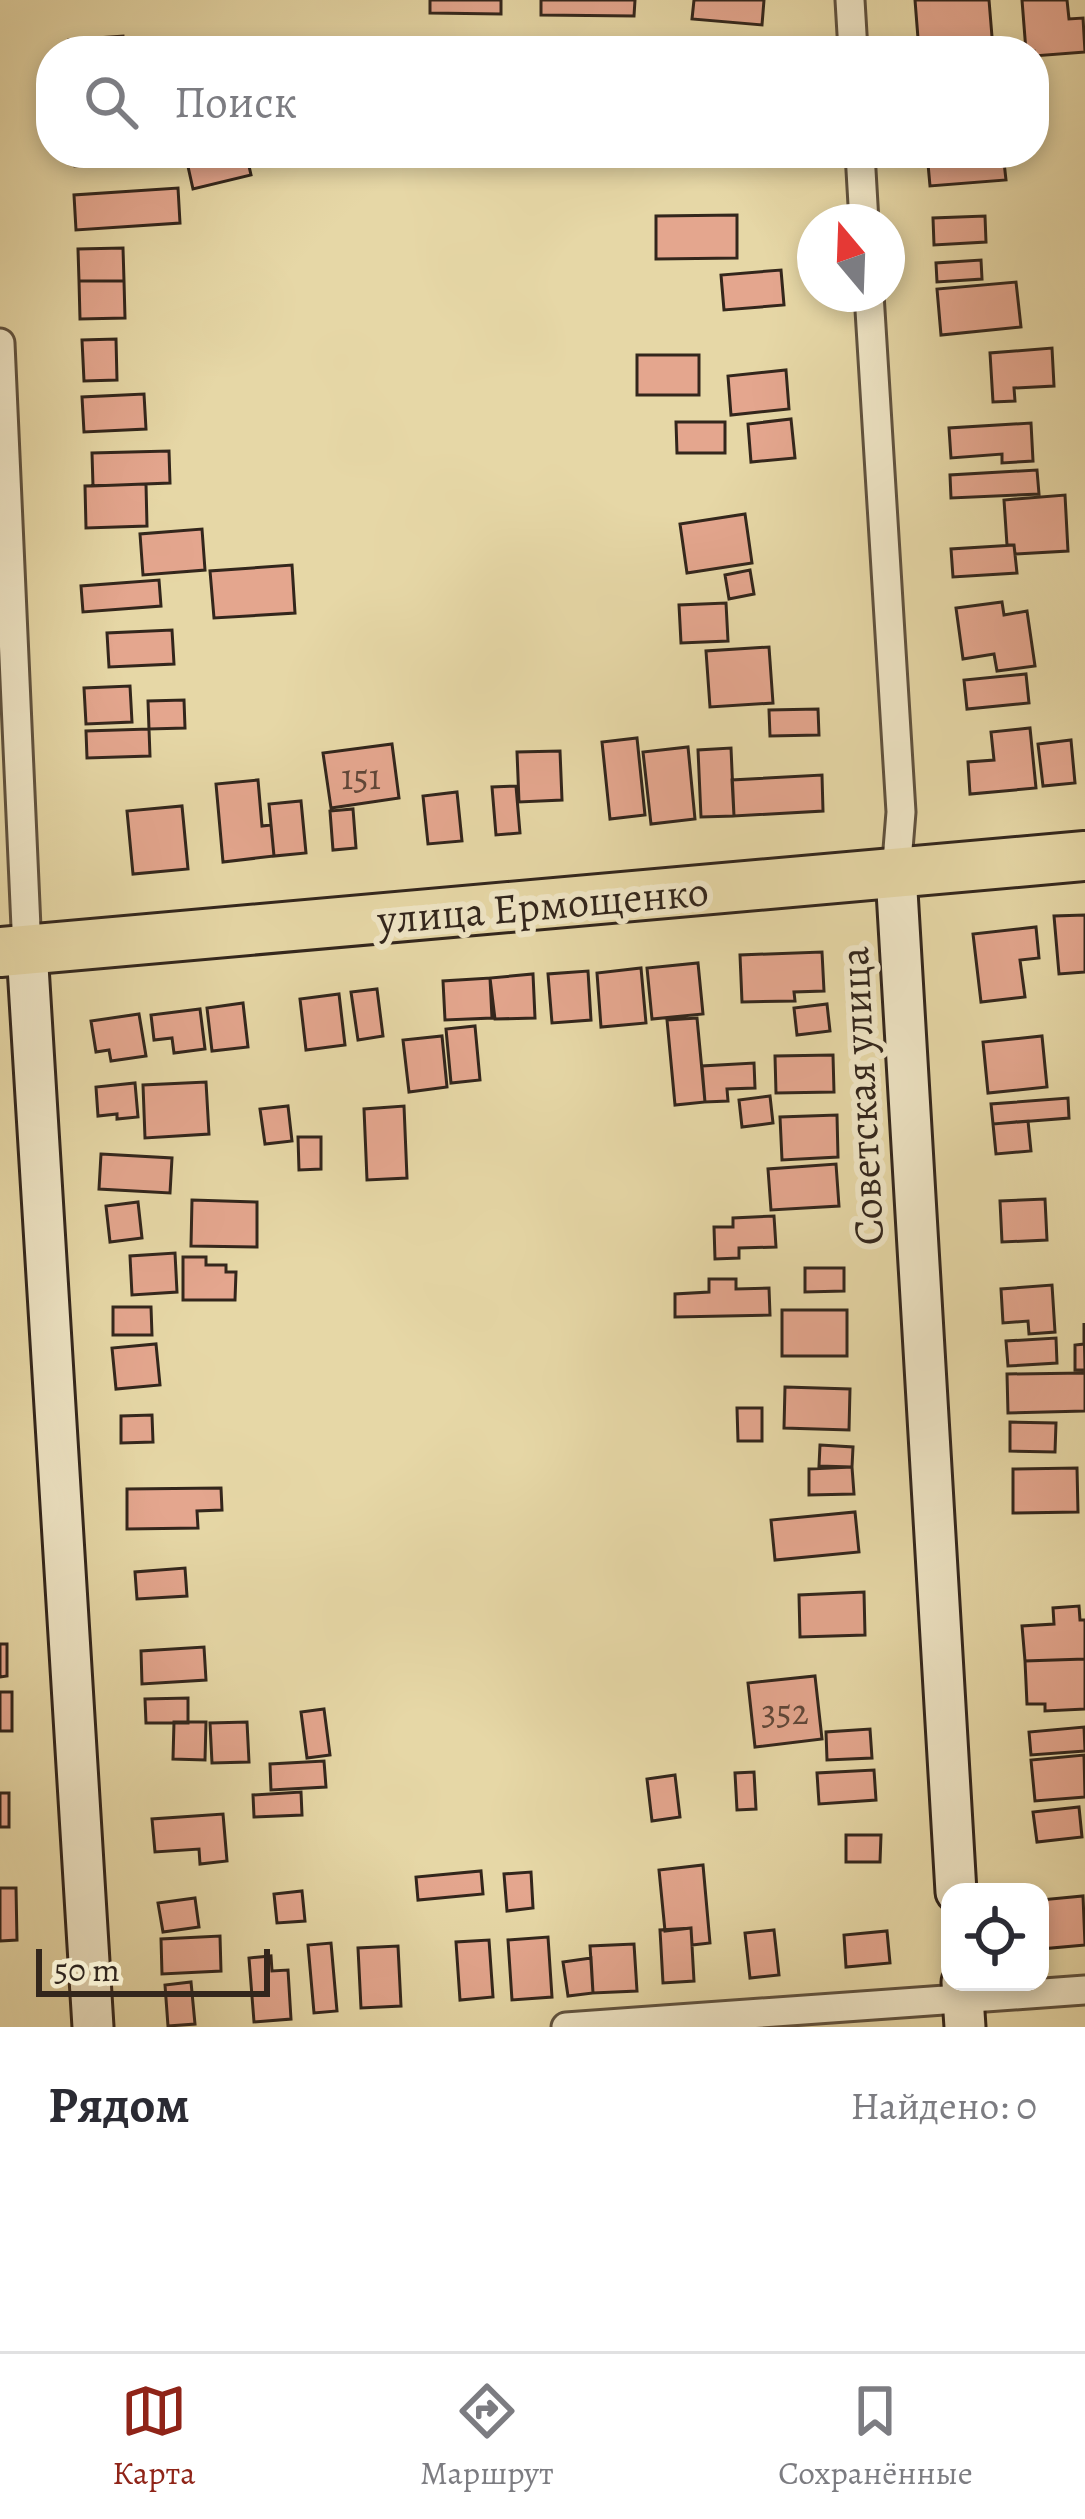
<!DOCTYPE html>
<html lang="ru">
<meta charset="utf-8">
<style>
:root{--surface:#fff;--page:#f7f7f7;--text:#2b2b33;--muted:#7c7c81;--line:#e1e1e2;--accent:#8f2418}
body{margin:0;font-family:Alegreya,serif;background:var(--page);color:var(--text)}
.controls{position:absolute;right:36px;bottom:36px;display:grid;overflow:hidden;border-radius:24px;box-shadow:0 6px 18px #0003}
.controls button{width:108px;height:108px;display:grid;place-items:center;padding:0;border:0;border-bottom:3px solid var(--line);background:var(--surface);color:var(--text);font:60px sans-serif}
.compass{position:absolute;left:797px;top:204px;width:108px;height:108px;border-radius:50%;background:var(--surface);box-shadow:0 6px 18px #0003;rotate:341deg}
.scale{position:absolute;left:36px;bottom:30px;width:234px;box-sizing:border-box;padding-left:12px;border:6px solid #33261c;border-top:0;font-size:33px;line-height:42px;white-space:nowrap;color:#33261c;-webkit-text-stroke:9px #efe5c5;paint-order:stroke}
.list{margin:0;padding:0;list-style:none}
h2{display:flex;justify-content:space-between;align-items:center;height:156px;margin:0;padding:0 48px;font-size:51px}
h2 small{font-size:39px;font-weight:400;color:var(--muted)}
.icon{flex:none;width:66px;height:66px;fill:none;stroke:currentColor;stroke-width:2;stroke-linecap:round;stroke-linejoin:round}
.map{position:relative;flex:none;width:1085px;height:2027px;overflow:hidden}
.search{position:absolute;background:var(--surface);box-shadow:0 6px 18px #0003;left:36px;right:36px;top:36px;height:132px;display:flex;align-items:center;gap:30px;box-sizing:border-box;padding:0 42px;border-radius:48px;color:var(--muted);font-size:45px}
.sheet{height:324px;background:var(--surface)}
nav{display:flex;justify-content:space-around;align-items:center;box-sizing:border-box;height:168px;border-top:3px solid var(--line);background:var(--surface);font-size:33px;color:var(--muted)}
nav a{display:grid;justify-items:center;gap:6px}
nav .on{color:var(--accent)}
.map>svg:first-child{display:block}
.building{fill:#e4a68e;stroke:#33261c;stroke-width:3}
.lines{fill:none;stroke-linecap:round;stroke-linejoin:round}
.street-casing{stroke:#60523e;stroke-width:33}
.secondary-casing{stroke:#33261c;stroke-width:45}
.highway-casing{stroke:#33261c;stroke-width:54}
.street{stroke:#efe5c5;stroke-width:27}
.secondary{stroke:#efe5c5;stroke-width:39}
.highway{stroke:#e6d7a6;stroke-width:48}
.labels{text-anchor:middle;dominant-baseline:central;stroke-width:12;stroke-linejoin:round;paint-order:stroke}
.number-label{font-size:36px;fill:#5f4638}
.street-label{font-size:42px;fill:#33261c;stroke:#efe5c5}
</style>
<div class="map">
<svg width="1085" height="2027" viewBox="0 0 1085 2027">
<rect width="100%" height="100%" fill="#e6d7a6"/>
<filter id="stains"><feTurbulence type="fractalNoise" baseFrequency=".00167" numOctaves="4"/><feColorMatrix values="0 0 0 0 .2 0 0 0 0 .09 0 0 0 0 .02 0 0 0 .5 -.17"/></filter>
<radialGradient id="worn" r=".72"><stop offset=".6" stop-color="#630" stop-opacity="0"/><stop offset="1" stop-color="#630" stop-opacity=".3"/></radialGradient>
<path class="building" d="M430 0H501V14L430 13Z
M541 0H635L634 16 541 15Z
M694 0H764L762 25 692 19Z
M915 0H989L993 49 919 51Z
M1022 0H1067L1069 19 1083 18 1085 52 1034 56V51H1026Z
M123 36 124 51H70L69 40Z
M1041 94 1043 128 1034 129V95Z
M74 153H156V161L75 166Z
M185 153H246L251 175 193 189Z
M927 153H1003L1006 180 930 186Z
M178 188 180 223 76 230 74 195Z
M737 215V258L656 259V216Z
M985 216 986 242 934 245 933 218Z
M123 248 124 281H79L78 249Z
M981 260 982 279 937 282 936 263Z
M781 270 784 305 724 310 721 275Z
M79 281H124L125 318 80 319Z
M1016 282 1021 327 941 335 937 289Z
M116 339 117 380 84 381 82 340Z
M1052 348 1054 386 1014 388 1015 401 993 402 990 353Z
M637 355H699V395H637Z
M786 370 789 409 731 415 728 376Z
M144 394 146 429 84 432 82 397Z
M791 419 795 458 751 462 748 424Z
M676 422H725V453H677Z
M1031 423 1033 461 1002 463V454L951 458 949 428Z
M169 451 170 483 93 486 92 453Z
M1037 470 1039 494 951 498 950 475Z
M146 484 147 526 86 528 85 486Z
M1065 495 1068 551 1015 554 1014 545H1007L1004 500Z
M745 514 752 563 687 573 680 524Z
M202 529 205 570 143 575 140 534Z
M1014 545 1017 573 953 577 951 549Z
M292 565 295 613 214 618 210 571Z
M750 570 754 594 729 599 725 575Z
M159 580 161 606 83 612 81 586Z
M1002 602 1004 615 1027 611 1035 666 997 671 994 654 963 659 956 608Z
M726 603 728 641 681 643 679 605Z
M172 630 174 664 109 667 107 633Z
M769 647 773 703 710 707 706 651Z
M1026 674 1029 703 967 709 964 680Z
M130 686 132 722 86 724 84 688Z
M184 700 185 728 149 729 148 701Z
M818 709 819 735 770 736 769 710Z
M1030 728 1036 788 970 794 968 762 994 760 991 732Z
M149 729 150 756 87 758 86 731Z
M637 738 645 815 610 819 602 742Z
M1071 740 1075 783 1043 786 1038 744Z
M392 744 399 798 331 808 323 753Z
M688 747 695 819 651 824 643 752Z
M731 748 734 816 701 817 698 750Z
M560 751 562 800 519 802 517 752Z
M822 775 823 811 734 816 732 780Z
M258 780 262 826 271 825 274 856 223 862 216 784Z
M516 786 520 833 496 835 492 787Z
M457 792 462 841 428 844 423 796Z
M301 801 306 853 274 856 269 804Z
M182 806 188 869 133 874 127 811Z
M353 809 356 848 333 850 330 811Z
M1085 915V972L1059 974 1054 916Z
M1036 927 1039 958 1020 960 1025 997 981 1002 973 934Z
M822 952 824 991 794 992 795 1001 742 1002 740 955Z
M698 963 703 1014 652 1019 647 968Z
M641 968 646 1023 601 1027 597 973Z
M588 971 591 1020 552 1023 548 974Z
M533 974 535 1018 495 1019 490 978Z
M490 978 492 1018 445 1020 443 981Z
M377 989 383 1036 358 1040 351 992Z
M339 994 345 1045 306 1050 300 999Z
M243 1003 248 1047 212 1051 207 1008Z
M827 1004 830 1031 797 1035 794 1008Z
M200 1009 205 1049 174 1053 172 1038 154 1040 151 1015Z
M139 1014 146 1056 111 1061 109 1050 96 1052 91 1021Z
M697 1018 705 1102 675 1105 667 1020Z
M475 1026 480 1080 451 1083 446 1029Z
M442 1036 447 1087 409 1092 403 1040Z
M1042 1036 1047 1087 988 1093 983 1042Z
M833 1055 834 1092 776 1093 775 1056Z
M754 1063 755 1088 727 1089 728 1101 705 1102 702 1066Z
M206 1082 209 1134 145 1138 143 1085Z
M135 1083 138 1117 117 1119V1114L98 1116 96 1087Z
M770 1096 773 1123 742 1127 739 1100Z
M1068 1098 1069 1118 993 1124 991 1104Z
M288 1106 292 1141 265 1144 260 1109Z
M404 1106 407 1178 367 1180 364 1109Z
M837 1115 838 1157 782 1160 780 1117Z
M1028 1121 1031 1151 996 1154 993 1124Z
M298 1137H321V1169L299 1170Z
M101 1154 172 1158 170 1193 99 1189Z
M836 1164 839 1206 771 1210 768 1169Z
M1045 1199 1047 1240 1002 1242 1000 1201Z
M192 1200 257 1202V1247L191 1246Z
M138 1202 142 1238 110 1242 106 1206Z
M774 1216 776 1247 739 1248V1258L715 1259 714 1227H733V1218Z
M175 1253 177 1292 132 1295 130 1256Z
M183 1257H206V1265H226V1272H236L235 1300H183Z
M805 1268H844V1291L805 1292Z
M709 1279H736V1289L769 1288 770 1315 675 1317V1294L709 1292Z
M1052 1285 1055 1332 1029 1334 1028 1321 1003 1323 1001 1289Z
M113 1307H151L152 1335H113Z
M782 1310H847V1356H782Z
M1084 1323 1085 1370H1075V1345L1084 1344Z
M1056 1338 1057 1363 1008 1366 1006 1341Z
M156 1344 160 1385 116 1389 112 1348Z
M1085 1373V1411L1008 1413 1007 1374Z
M785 1387 850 1389 849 1430 784 1428Z
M737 1408H762V1441H738Z
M152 1415 153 1442 121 1443V1416Z
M1010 1422 1056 1423 1055 1452 1010 1451Z
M820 1445 853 1447 852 1467 819 1466Z
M852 1467 854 1494 809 1495V1469Z
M1077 1468 1078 1512 1013 1513V1469Z
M221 1488 222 1510 197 1511 198 1528 127 1529V1489Z
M855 1512 859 1552 775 1560 771 1520Z
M185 1568 187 1596 137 1599 135 1572Z
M864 1592 865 1635 800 1637 799 1595Z
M1079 1606 1080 1620H1085V1659L1025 1661 1022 1626 1054 1624 1053 1608Z
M0 1644H7V1676L0 1677Z
M204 1647 206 1680 142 1684 141 1651Z
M1085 1659V1709L1045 1711V1704H1027L1025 1661Z
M815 1676 822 1739 755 1747 748 1683Z
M0 1692H12V1731H0Z
M188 1698V1723H146L145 1699Z
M324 1709 330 1755 307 1758 301 1712Z
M174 1722H206L205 1760 173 1759Z
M247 1722 249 1762 212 1763 210 1723Z
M1084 1727 1085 1751 1031 1755 1029 1732Z
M870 1729 872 1758 827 1760 826 1732Z
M1084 1755 1085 1797 1035 1801 1031 1760Z
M324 1761 326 1787 271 1790 270 1764Z
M874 1770 876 1800 819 1804 817 1773Z
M754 1772 756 1809 737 1810 735 1773Z
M675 1775 680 1817 652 1821 647 1779Z
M301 1792 302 1815 254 1817 253 1795Z
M0 1793H9V1827H0Z
M1079 1807 1082 1837 1037 1842 1033 1812Z
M223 1814 227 1861 200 1864 199 1849 155 1852 152 1819Z
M846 1835H881L880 1862H846Z
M703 1865 710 1943 692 1945 691 1928 665 1931 659 1870Z
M481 1871 483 1894 418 1900 416 1877Z
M531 1872 533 1908 507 1911 504 1874Z
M0 1888H16L17 1940 0 1941Z
M302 1891 305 1921 277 1923 274 1894Z
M1083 1896 1085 1945 1040 1949V1900Z
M195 1898 199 1927 163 1932 158 1903Z
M691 1928 694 1981 663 1983 660 1930Z
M774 1930 779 1975 750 1978 745 1933Z
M887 1931 890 1963 846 1967 844 1935Z
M220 1936 221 1971 162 1974 161 1939Z
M548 1937 552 1997 512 2000 508 1940Z
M489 1940 493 1997 460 2000 456 1942Z
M331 1943 337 2011 314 2013 308 1945Z
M634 1944 637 1991 593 1993 590 1946Z
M398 1946 401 2006 361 2008 358 1948Z
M271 1956 272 1971 288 1970 291 2019 254 2022 249 1958Z
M591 1958 593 1993 568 1996 563 1962Z
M191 1982 195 2024 168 2026 165 1985Z"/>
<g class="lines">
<defs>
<path id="street" d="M850 0 853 51
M860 153 864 222
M869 294 901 812 896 874
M0 343 27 950
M566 2027 1085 1990"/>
<path id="secondary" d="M896 874 956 1892
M27 950 93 2027
M962 1982 965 2027"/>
<path id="highway" d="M0 952 1085 856"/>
</defs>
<use href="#street" class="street-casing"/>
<use href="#secondary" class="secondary-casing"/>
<use href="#highway" class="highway-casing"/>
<use href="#street" class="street"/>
<use href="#secondary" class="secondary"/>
<use href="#highway" class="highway"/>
</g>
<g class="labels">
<g class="number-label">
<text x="361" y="776">151</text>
<text x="785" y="1711">352</text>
</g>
<g class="street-label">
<text transform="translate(543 905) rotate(-5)">улица Ермощенко</text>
<text transform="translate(861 1096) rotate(-93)">Советская улица</text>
</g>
</g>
<rect width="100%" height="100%" filter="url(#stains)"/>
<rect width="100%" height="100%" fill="url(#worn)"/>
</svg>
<div class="controls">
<button><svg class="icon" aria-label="locate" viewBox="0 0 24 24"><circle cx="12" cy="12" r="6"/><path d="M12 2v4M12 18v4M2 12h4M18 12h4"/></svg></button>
</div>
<svg class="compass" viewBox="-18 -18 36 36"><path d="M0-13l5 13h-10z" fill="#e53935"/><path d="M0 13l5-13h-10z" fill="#7c7c81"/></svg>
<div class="scale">50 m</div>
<div class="search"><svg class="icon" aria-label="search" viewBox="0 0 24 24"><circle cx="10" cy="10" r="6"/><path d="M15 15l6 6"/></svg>Поиск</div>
</div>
<section class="sheet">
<h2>Рядом<small>Найдено: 0</small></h2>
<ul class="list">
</ul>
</section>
<nav>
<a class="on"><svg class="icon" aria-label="map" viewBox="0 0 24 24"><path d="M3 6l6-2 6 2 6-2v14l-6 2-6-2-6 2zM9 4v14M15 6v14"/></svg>Карта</a>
<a><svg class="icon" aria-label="directions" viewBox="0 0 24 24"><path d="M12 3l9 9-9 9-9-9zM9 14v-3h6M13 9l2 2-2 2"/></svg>Маршрут</a>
<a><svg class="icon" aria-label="saved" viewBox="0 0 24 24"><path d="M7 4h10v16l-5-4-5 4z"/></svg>Сохранённые</a>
</nav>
